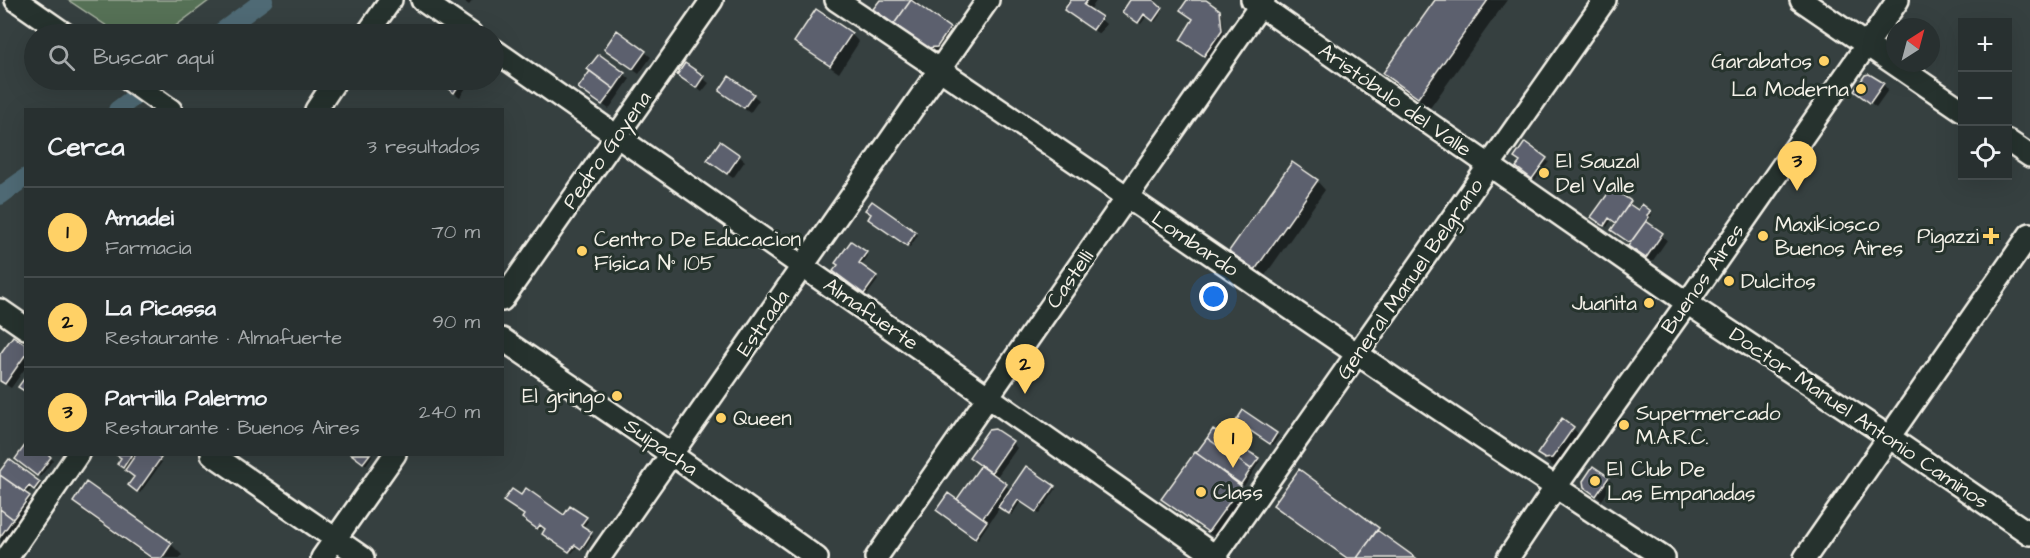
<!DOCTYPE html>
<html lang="es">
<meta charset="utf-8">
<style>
:root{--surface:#283030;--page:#303838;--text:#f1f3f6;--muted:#a5a9ab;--line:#444b4c;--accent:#ffd166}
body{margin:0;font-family:"Architects Daughter",sans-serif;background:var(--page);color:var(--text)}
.controls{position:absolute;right:18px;top:18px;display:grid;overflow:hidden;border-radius:0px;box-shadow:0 6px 24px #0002}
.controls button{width:54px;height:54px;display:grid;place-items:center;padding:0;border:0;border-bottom:2px solid var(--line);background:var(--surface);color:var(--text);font:30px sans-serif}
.compass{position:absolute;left:1886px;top:18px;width:54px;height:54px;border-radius:50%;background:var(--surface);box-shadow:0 6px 24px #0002;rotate:36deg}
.you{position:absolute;left:1214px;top:297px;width:21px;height:21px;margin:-15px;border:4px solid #fff;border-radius:50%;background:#1a73e8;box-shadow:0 0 0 9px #1a73e833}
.badge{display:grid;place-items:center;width:39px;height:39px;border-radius:50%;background:var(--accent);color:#111;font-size:20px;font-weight:700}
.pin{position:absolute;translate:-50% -50px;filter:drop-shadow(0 2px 3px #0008)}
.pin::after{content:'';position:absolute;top:32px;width:21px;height:18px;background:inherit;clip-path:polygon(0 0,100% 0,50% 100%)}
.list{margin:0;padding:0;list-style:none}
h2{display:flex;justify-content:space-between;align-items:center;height:78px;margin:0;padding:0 24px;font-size:26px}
h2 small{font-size:20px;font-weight:400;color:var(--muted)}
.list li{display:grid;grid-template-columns:39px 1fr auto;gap:18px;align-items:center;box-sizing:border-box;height:90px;padding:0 24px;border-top:2px solid var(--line)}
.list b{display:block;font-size:22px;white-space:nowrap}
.list p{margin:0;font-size:20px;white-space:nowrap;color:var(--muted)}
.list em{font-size:20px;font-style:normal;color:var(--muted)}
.icon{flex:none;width:33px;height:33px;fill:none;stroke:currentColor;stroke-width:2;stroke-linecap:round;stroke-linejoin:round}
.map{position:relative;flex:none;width:2030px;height:558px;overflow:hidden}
.search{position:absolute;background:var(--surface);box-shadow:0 6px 24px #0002;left:24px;top:24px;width:480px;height:66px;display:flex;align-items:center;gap:15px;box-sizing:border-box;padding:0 21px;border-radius:33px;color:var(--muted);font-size:22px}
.panel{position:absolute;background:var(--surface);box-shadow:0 6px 24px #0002;left:24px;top:108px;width:480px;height:348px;border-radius:0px}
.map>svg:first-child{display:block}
.green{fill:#577157;stroke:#a6b1a0;stroke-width:1.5}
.shadow{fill:#0007}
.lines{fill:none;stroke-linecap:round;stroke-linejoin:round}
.canal{stroke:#4f6a74;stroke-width:18}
.building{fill:#5b606e;stroke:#f4f1e8;stroke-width:1.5}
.minor-casing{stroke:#f4f1e8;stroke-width:26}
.minor{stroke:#26332d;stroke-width:21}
.poi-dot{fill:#ffd166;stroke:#26332d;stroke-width:2}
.labels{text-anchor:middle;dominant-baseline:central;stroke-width:6;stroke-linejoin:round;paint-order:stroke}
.poi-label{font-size:21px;fill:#f4f1e8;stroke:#26332d;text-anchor:start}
.street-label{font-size:21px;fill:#f4f1e8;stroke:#26332d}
</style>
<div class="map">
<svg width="2030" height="558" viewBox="0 0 2030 558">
<rect width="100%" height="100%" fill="#364040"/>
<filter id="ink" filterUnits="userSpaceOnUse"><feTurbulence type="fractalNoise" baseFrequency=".0167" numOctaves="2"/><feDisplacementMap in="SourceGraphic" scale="12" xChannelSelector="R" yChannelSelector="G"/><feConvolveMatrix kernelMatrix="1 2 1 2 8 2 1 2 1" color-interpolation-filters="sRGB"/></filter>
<g filter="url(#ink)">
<path class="green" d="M68 0H210L165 34H119Z"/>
<path class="shadow" d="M462 0H473L469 5Z
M882 0H915L918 3 916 6 955 35 943 52 934 53 875 9Z
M1073 0H1097L1090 10 1106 24 1099 34 1066 10Z
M1132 0H1157L1154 4 1163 11 1155 22 1147 16 1141 24 1126 14Z
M1189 0H1204L1222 14 1224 33 1207 58 1184 42 1195 20Z
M1437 0H1507L1430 108 1396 84 1385 73Z
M851 34 859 42 839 73 805 50 796 42Z
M645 52 651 57 639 74 611 54Z
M685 65 709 83 702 92 679 74Z
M624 74 630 79 609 109 586 93Z
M437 80H471L460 97Z
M1883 84 1888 90 1876 107 1856 91Z
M753 95 759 100 750 113 726 96Z
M1526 144 1549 162 1535 180 1520 169Z
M739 156 745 161 733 178 714 165Z
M1317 181 1325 190 1264 277 1231 251Z
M1630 202 1632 205 1631 207 1638 212H1650L1652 214 1647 224 1667 240 1652 262 1636 251 1632 244 1615 232 1617 223 1612 219 1607 227 1595 219Z
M872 221 915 233 918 235 910 247Z
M866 254 868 256 861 266 878 280 867 295 838 273Z
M26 347V367L11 388 0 381V357Z
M1240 423 1276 434 1279 436 1273 445Z
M1573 428 1581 437 1560 466 1554 467 1539 454Z
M1012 442 1017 448 996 478 1011 490 1054 487 1056 489 1039 514 1021 501 1012 515 1000 507 978 539 940 512 957 501 982 466 971 457Z
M1234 442 1260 461 1244 486 1237 481 1236 482 1246 492 1214 537 1169 504 1203 458Z
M26 454 50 458 53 460 40 477 19 462Z
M115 454H154L162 462 140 493 132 487 135 477 119 463 122 459Z
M352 454H373L366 465Z
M0 474 39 483 41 485 37 491 32 487 26 495 34 502 1 548Z
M1608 478 1613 484 1602 500 1592 493Z
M74 502 171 544 182 555 180 558H150L86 513Z
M1275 505 1378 529 1413 558H1346L1283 513Z
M564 517 586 518 588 521 583 528 593 536 584 550 578 546 572 553 546 536 547 529 543 526 540 530 526 521Z"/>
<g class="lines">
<path class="canal" d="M218 34 264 0
M117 110 157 80
M0 196 26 177"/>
</g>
<path class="building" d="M880 0H911L894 24 873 9Z
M911 0 950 28 937 47 927 48 894 24Z
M1071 0H1088L1084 5 1102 17 1093 30 1064 10Z
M1130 0H1153L1162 8 1153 21 1144 14 1138 23 1122 12Z
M1187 0H1206L1220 10 1222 30 1204 56 1180 40 1193 19 1180 10Z
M1435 0H1488L1418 98 1383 73Z
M816 9 852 33 830 66 794 42Z
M617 30 646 51 633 69 604 49Z
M599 54 625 73 614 89 587 69Z
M685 63 704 76 696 88 677 75Z
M590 71 614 89 602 105 578 88Z
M1869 74 1884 83 1870 103 1854 91 1865 75Z
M729 76 754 94 744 108 719 91Z
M435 80H462L454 93Z
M720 141 740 155 727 174 707 160Z
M1525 142 1547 158 1532 179 1516 167 1520 162 1514 158Z
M1292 162 1318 180 1255 270 1229 251Z
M1612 188 1631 201 1616 223 1609 218 1604 226 1591 217Z
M872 201 916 232 907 246 868 219 871 214 865 210Z
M1629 204 1638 210 1642 204 1651 211 1647 215 1649 217 1630 243 1611 230Z
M1646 221 1663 233 1646 258 1628 246Z
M851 241 867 252 859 263 877 276 864 294 833 271 838 265 835 263Z
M13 336 26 345V354L5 384 0 381V354Z
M26 376V392L18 387Z
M1243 410 1277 433 1270 444 1236 421Z
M1562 418 1574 427 1552 458 1545 459 1537 454Z
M995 429 1013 441 991 473 969 457 988 430Z
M1213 429 1259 458 1251 469 1207 438Z
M1207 438 1251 469 1241 484 1196 453Z
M26 444V454H48L51 457 37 476 15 459Z
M1195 452 1241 486 1208 532 1161 499Z
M115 454H132L123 468 117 464 121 458Z
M136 454H155L161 458 137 492 128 485 134 477 125 470Z
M351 454H370L363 463Z
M9 459 40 482 34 490 29 486 24 492 0 475V471Z
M981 465 1007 484 983 518 957 499Z
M1026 466 1055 486 1036 512 1018 500 1009 514 998 507Z
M1593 466 1609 477 1596 496 1584 487 1583 481Z
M1299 469 1379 528 1357 558H1347L1273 505Z
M0 475 30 496 13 519 0 509Z
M86 482 172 543 162 558H152L73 502Z
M526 488 564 515 570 506 587 517 581 525 592 532 581 549 575 545 569 552 542 534 545 529 540 525 537 529 522 518 524 515 503 501 512 489 521 495Z
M948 493 987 521 975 538 936 510Z
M0 509 13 519 0 537Z
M1377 530 1416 558H1357Z"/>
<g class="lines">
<defs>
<path id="minor" d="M16 0 65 34
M422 0 471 34
M836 0C1113 184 1384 377 1664 558
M1252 0 1687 303 1889 437 2030 534
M1801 0 1962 110
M367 34 391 0
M494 50 1218 558
M129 80 171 110
M316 110 336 80
M2008 141 2030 156
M502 300 712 0
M0 310 26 328
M502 339 671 454 817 558
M212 454 363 558
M7 558 78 454
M322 558 395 454
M599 558 988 0
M876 558 1264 0
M1214 558 1605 0
M1508 558 1555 488 1687 303 1898 0
M1805 558 2030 234"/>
</defs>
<use href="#minor" class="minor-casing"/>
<use href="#minor" class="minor"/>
</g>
</g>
<g class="poi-dot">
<circle cx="1824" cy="61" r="6"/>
<circle cx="1861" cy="89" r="6"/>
<circle cx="1544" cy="173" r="6"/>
<circle cx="1763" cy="236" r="6"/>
<path d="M1988 227h6v6h6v6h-6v6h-6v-6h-6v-6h6z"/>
<circle cx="582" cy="251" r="6"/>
<circle cx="1729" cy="281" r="6"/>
<circle cx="1649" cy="303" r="6"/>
<circle cx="617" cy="396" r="6"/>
<circle cx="721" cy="418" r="6"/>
<circle cx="1624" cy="425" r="6"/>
<circle cx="1595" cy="481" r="6"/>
<circle cx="1201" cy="492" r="6"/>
</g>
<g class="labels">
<g class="poi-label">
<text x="1812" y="61" text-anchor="end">Garabatos</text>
<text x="1849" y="89" text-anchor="end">La Moderna</text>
<text x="1556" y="161">El Sauzal<tspan x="1556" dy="24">Del Valle</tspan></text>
<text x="1775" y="224">Maxikiosco<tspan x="1775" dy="24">Buenos Aires</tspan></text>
<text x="1979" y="236" text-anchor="end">Pigazzi</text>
<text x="594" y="239">Centro De Educacion<tspan x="594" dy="24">Física N° 105</tspan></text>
<text x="1741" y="281">Dulcitos</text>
<text x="1637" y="303" text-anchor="end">Juanita</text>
<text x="605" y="396" text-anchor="end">El gringo</text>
<text x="1636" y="413">Supermercado<tspan x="1636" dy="24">M.A.R.C.</tspan></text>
<text x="733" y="418">Queen</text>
<text x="1607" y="469">El Club De<tspan x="1607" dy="24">Las Empanadas</tspan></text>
<text x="1213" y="492">Class</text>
</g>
<g class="street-label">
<text transform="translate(1395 100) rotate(35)">Aristóbulo del Valle</text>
<text transform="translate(607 150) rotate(-55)">Pedro Goyena</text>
<text transform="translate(1195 244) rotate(34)">Lombardo</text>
<text transform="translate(1070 279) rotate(-55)">Castelli</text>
<text transform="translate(1410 279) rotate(-55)">General Manuel Belgrano</text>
<text transform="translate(1703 279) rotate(-55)">Buenos Aires</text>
<text transform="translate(871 314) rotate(35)">Almafuerte</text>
<text transform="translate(763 323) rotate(-55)">Estrada</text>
<text transform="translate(1859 418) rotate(34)">Doctor Manuel Antonio Caminos</text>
<text transform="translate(661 447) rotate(35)">Suipacha</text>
</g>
</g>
</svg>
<div class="controls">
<button>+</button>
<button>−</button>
<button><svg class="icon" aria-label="locate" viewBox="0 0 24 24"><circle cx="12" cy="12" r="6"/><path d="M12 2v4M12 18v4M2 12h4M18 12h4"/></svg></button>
</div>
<svg class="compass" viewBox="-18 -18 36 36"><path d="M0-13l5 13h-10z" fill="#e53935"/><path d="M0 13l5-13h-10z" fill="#a5a9ab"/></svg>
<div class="you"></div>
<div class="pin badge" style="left:1233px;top:468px">1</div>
<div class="pin badge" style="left:1025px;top:394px">2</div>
<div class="pin badge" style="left:1797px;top:191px">3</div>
<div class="search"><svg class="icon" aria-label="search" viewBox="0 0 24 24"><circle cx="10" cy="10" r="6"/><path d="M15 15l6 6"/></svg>Buscar aquí</div>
<section class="panel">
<h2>Cerca<small>3 resultados</small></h2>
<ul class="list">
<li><span class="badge">1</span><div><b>Amadei</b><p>Farmacia</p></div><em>70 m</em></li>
<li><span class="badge">2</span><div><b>La Picassa</b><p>Restaurante · Almafuerte</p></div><em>90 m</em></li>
<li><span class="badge">3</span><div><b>Parrilla Palermo</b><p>Restaurante · Buenos Aires</p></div><em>240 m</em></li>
</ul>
</section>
</div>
